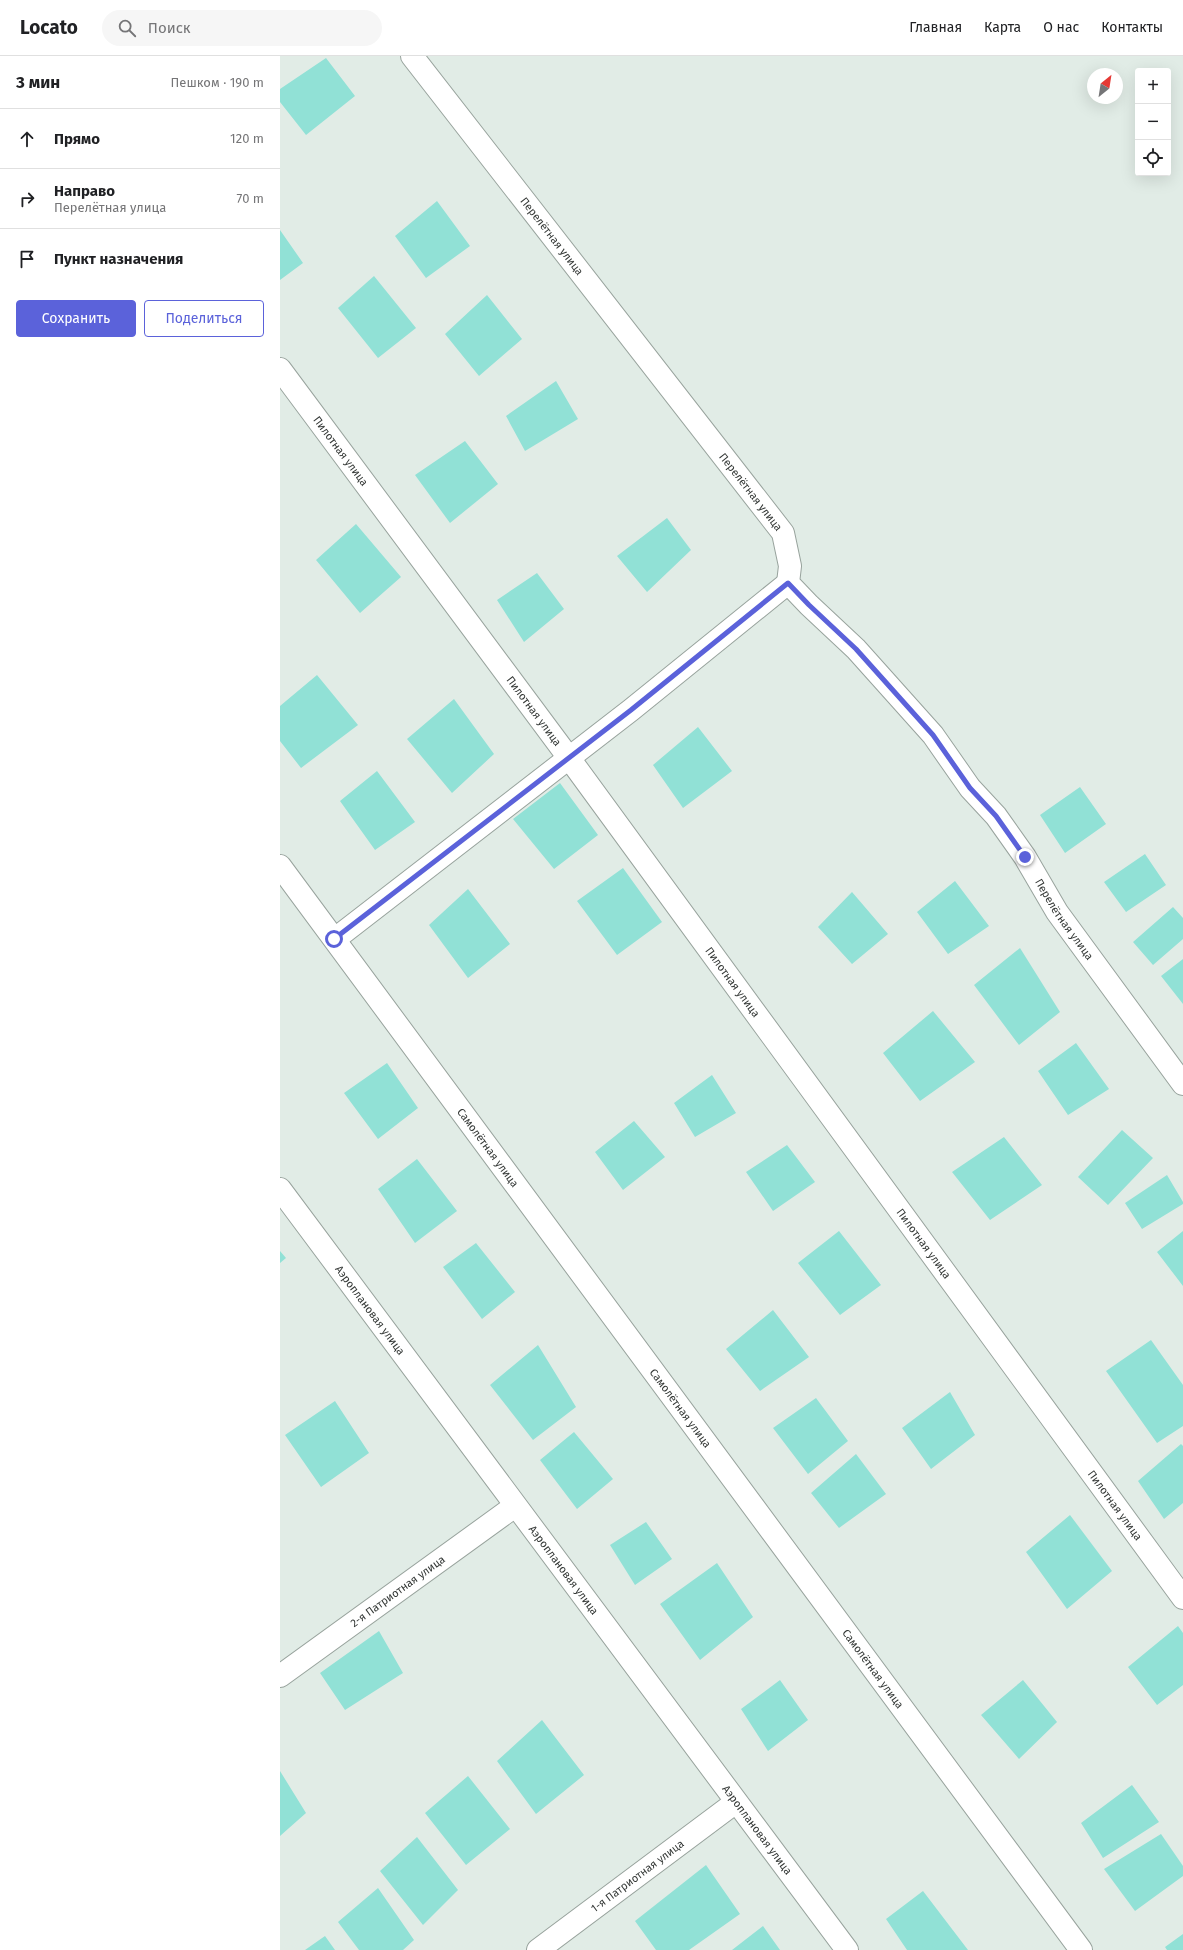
<!DOCTYPE html>
<html lang="ru">
<meta charset="utf-8">
<style>
:root{--surface:#fff;--page:#f6f6f6;--text:#202124;--muted:#757577;--line:#e0e0e0;--accent:#5b62da}
body{margin:0;font-family:"Fira Sans",sans-serif;background:var(--page);color:var(--text)}
.controls{position:absolute;right:12px;top:12px;display:grid;overflow:hidden;border-radius:4px;box-shadow:0 4px 16px #0002}
.controls button{width:36px;height:36px;display:grid;place-items:center;padding:0;border:0;border-bottom:1px solid var(--line);background:var(--surface);color:var(--text);font:20px sans-serif}
.compass{position:absolute;left:807px;top:12px;width:36px;height:36px;border-radius:50%;background:var(--surface);box-shadow:0 4px 16px #0002;rotate:30deg}
.stop{position:absolute;width:12px;height:12px;margin:-9px;border:3px solid #5b62da;border-radius:50%;background:#fff}
.stop.end{background:#5b62da;border-color:#fff;box-shadow:0 1px 4px #0008}
.list{margin:0;padding:0;list-style:none}
h2{display:flex;justify-content:space-between;align-items:center;height:52px;margin:0;padding:0 16px;font-size:17px}
h2 small{font-size:13px;font-weight:400;color:var(--muted)}
.list li{display:grid;grid-template-columns:26px 1fr auto;gap:12px;align-items:center;box-sizing:border-box;height:60px;padding:0 16px;border-top:1px solid var(--line)}
.list b{display:block;font-size:15px;white-space:nowrap}
.list p{margin:0;font-size:13px;white-space:nowrap;color:var(--muted)}
.list em{font-size:13px;font-style:normal;color:var(--muted)}
.actions{display:flex;gap:8px;padding:12px 16px}
.actions a{flex:1;padding:9px 0;border:1px solid var(--accent);border-radius:4px;text-align:center;font-size:14px;color:var(--accent)}
.actions .main{background:var(--accent);color:#fff}
.icon{flex:none;width:22px;height:22px;fill:none;stroke:currentColor;stroke-width:2;stroke-linecap:round;stroke-linejoin:round}
.map{position:relative;flex:none;width:903px;height:1894px;overflow:hidden}
header{display:flex;align-items:center;gap:24px;box-sizing:border-box;height:56px;padding:0 20px;background:var(--surface);border-bottom:1px solid var(--line)}
header strong{font-size:19px}
nav{display:flex;gap:22px;margin-inline-start:auto;font-size:14px}
.search{width:280px;height:36px;background:var(--page);display:flex;align-items:center;gap:10px;box-sizing:border-box;padding:0 14px;border-radius:22px;color:var(--muted);font-size:15px}
main{display:flex}
aside{flex:1;background:var(--surface)}
.map>svg:first-child{display:block}
.building{fill:#91e1d6}
.lines{fill:none;stroke-linecap:round;stroke-linejoin:round}
.minor-casing{stroke:#98a39d;stroke-width:24}
.minor{stroke:#fff;stroke-width:22}
.route{stroke:#5b62da;stroke-width:5}
.labels{text-anchor:middle;dominant-baseline:central;stroke-width:4;stroke-linejoin:round;paint-order:stroke}
.street-label{font-size:11px;fill:#343836;stroke:#eefaf3}
</style>
<header>
<strong>Locato</strong>
<div class="search"><svg class="icon" aria-label="search" viewBox="0 0 24 24"><circle cx="10" cy="10" r="6"/><path d="M15 15l6 6"/></svg>Поиск</div>
<nav><a>Главная</a><a>Карта</a><a>О нас</a><a>Контакты</a></nav>
</header>
<main>
<aside>
<h2>3 мин<small>Пешком · 190 m</small></h2>
<ul class="list">
<li><svg class="icon" aria-label="ahead" viewBox="0 0 24 24"><path d="M12 20V5M6 11l6-6 6 6"/></svg><div><b>Прямо</b></div><em>120 m</em></li>
<li><svg class="icon" aria-label="right" viewBox="0 0 24 24"><path d="M7 20v-9h11M14 6l5 5-5 5"/></svg><div><b>Направо</b><p>Перелётная улица</p></div><em>70 m</em></li>
<li><svg class="icon" aria-label="arrive" viewBox="0 0 24 24"><path d="M6 21V4h12l-3 4 3 4H6"/></svg><div><b>Пункт назначения</b></div></li>
</ul>
<div class="actions"><a class="main">Сохранить</a><a>Поделиться</a></div>
</aside>
<div class="map">
<svg width="903" height="1894" viewBox="0 0 903 1894">
<rect width="100%" height="100%" fill="#e1ece6"/>
<path class="building" d="M46 2 75 40 26 79 0 46V33Z
M157 145 190 190 146 222 115 180Z
M0 174 23 207 0 224Z
M94 220 136 272 98 302 58 252Z
M207 239 242 283 199 320 165 278Z
M276 325 298 363 245 395 226 360Z
M185 385 218 428 170 467 135 419Z
M387 462 411 494 367 536 337 500Z
M76 468 121 521 80 557 36 504Z
M257 517 284 553 244 586 217 544Z
M37 619 78 669 21 712 0 685V650Z
M174 643 214 698 172 737 127 683Z
M418 671 452 715 403 752 373 709Z
M97 715 135 766 95 794 60 745Z
M280 727 318 779 274 813 233 763Z
M800 731 826 768 785 797 760 759Z
M865 798 886 829 846 856 824 826Z
M343 812 382 866 337 899 297 845Z
M675 825 709 870 668 898 637 856Z
M188 833 230 888 188 922 149 869Z
M572 836 608 878 572 908 538 871Z
M893 851 903 862V883L873 909 853 886Z
M740 892 780 956 739 989 694 929Z
M903 903V948L881 920Z
M653 955 695 1006 640 1045 603 997Z
M796 987 829 1033 788 1059 758 1015Z
M107 1007 138 1052 98 1083 64 1037Z
M432 1019 456 1057 415 1081 394 1047Z
M354 1065 385 1101 343 1134 315 1096Z
M842 1074 873 1102 828 1149 798 1121Z
M724 1081 762 1129 710 1164 672 1116Z
M507 1089 535 1126 493 1155 466 1116Z
M137 1103 177 1155 135 1187 98 1133Z
M887 1119 903 1146V1148L862 1173 845 1147Z
M559 1175 601 1229 560 1259 518 1207Z
M903 1175V1230L877 1196Z
M196 1187 235 1236 202 1263 163 1211Z
M0 1195 6 1202 0 1207Z
M493 1254 529 1301 480 1335 446 1293Z
M871 1284 903 1329V1370L877 1387 826 1315Z
M258 1289 296 1351 253 1384 210 1329Z
M670 1336 695 1379 651 1413 622 1372Z
M536 1342 568 1385 528 1418 493 1372Z
M55 1345 89 1397 41 1431 5 1379Z
M294 1376 333 1423 297 1453 260 1404Z
M901 1388 903 1390V1447L884 1463 858 1425Z
M576 1398 606 1438 559 1472 531 1437Z
M790 1459 832 1515 787 1553 746 1496Z
M366 1466 392 1503 355 1529 330 1489Z
M437 1507 473 1561 420 1604 380 1548Z
M898 1570 903 1577V1629L877 1649 848 1611Z
M99 1575 123 1617 65 1654 40 1617Z
M500 1624 528 1664 488 1695 461 1653Z
M743 1624 777 1666 739 1703 701 1659Z
M262 1664 304 1719 256 1758 217 1705Z
M0 1715 26 1757 0 1780Z
M188 1720 230 1773 186 1809 145 1757Z
M852 1729 879 1766 823 1802 801 1767Z
M881 1778 903 1810V1820L855 1855 824 1813Z
M137 1781 178 1834 143 1869 100 1815Z
M426 1809 460 1858 409 1894H376L355 1865Z
M98 1832 134 1884 123 1894H79L58 1866Z
M643 1835 688 1894H627L606 1863Z
M483 1870 500 1894H452Z
M903 1878V1894H887L885 1891Z
M45 1880 55 1894H25Z"/>
<g class="lines">
<defs>
<g id="minor">
<path id="s1" d="M132 0 503 477 510 510 508 527 529 549 576 593 653 679 690 732 716 760 745 801 777 856 903 1028"/>
<path id="s2" d="M0 313 289 702 903 1542"/>
<path id="s3" d="M0 810 801 1894"/>
<path d="M55 883 351 654 508 527"/>
<path id="s4" d="M0 1133 567 1894"/>
<path id="s5" d="M0 1620 235 1450"/>
<path id="s6" d="M258 1894 456 1746"/>
</g>
</defs>
<use href="#minor" class="minor-casing"/>
<use href="#minor" class="minor"/>
</g>
<g class="lines">
<path class="route" d="M54 883 351 654 508 527 529 549 576 593 653 679 690 732 716 760 745 801"/>
</g>
<g class="labels">
<g class="street-label">
<text stroke="none"><textPath href="#s1" startOffset="228">Перелётная улица</textPath></text>
<text stroke="none"><textPath href="#s2" startOffset="102">Пилотная улица</textPath></text>
<text stroke="none"><textPath href="#s1" startOffset="552">Перелётная улица</textPath></text>
<text stroke="none"><textPath href="#s2" startOffset="426">Пилотная улица</textPath></text>
<text stroke="none"><textPath href="#s1" startOffset="1092">Перелётная улица</textPath></text>
<text stroke="none"><textPath href="#s2" startOffset="762">Пилотная улица</textPath></text>
<text stroke="none"><textPath href="#s3" startOffset="350">Самолётная улица</textPath></text>
<text stroke="none"><textPath href="#s2" startOffset="1086">Пилотная улица</textPath></text>
<text stroke="none"><textPath href="#s4" startOffset="151">Аэроплановая улица</textPath></text>
<text stroke="none"><textPath href="#s3" startOffset="674">Самолётная улица</textPath></text>
<text stroke="none"><textPath href="#s2" startOffset="1410">Пилотная улица</textPath></text>
<text stroke="none"><textPath href="#s4" startOffset="475">Аэроплановая улица</textPath></text>
<text stroke="none"><textPath href="#s5" startOffset="145">2-я Патриотная улица</textPath></text>
<text stroke="none"><textPath href="#s3" startOffset="998">Самолётная улица</textPath></text>
<text stroke="none"><textPath href="#s4" startOffset="799">Аэроплановая улица</textPath></text>
<text stroke="none"><textPath href="#s6" startOffset="124">1-я Патриотная улица</textPath></text>
</g>
</g>
</svg>
<div class="controls">
<button>+</button>
<button>−</button>
<button><svg class="icon" aria-label="locate" viewBox="0 0 24 24"><circle cx="12" cy="12" r="6"/><path d="M12 2v4M12 18v4M2 12h4M18 12h4"/></svg></button>
</div>
<svg class="compass" viewBox="-18 -18 36 36"><path d="M0-13l5 13h-10z" fill="#e53935"/><path d="M0 13l5-13h-10z" fill="#757577"/></svg>
<div class="stop" style="left:54px;top:883px"></div>
<div class="stop end" style="left:745px;top:801px"></div>
</div>
</main>
